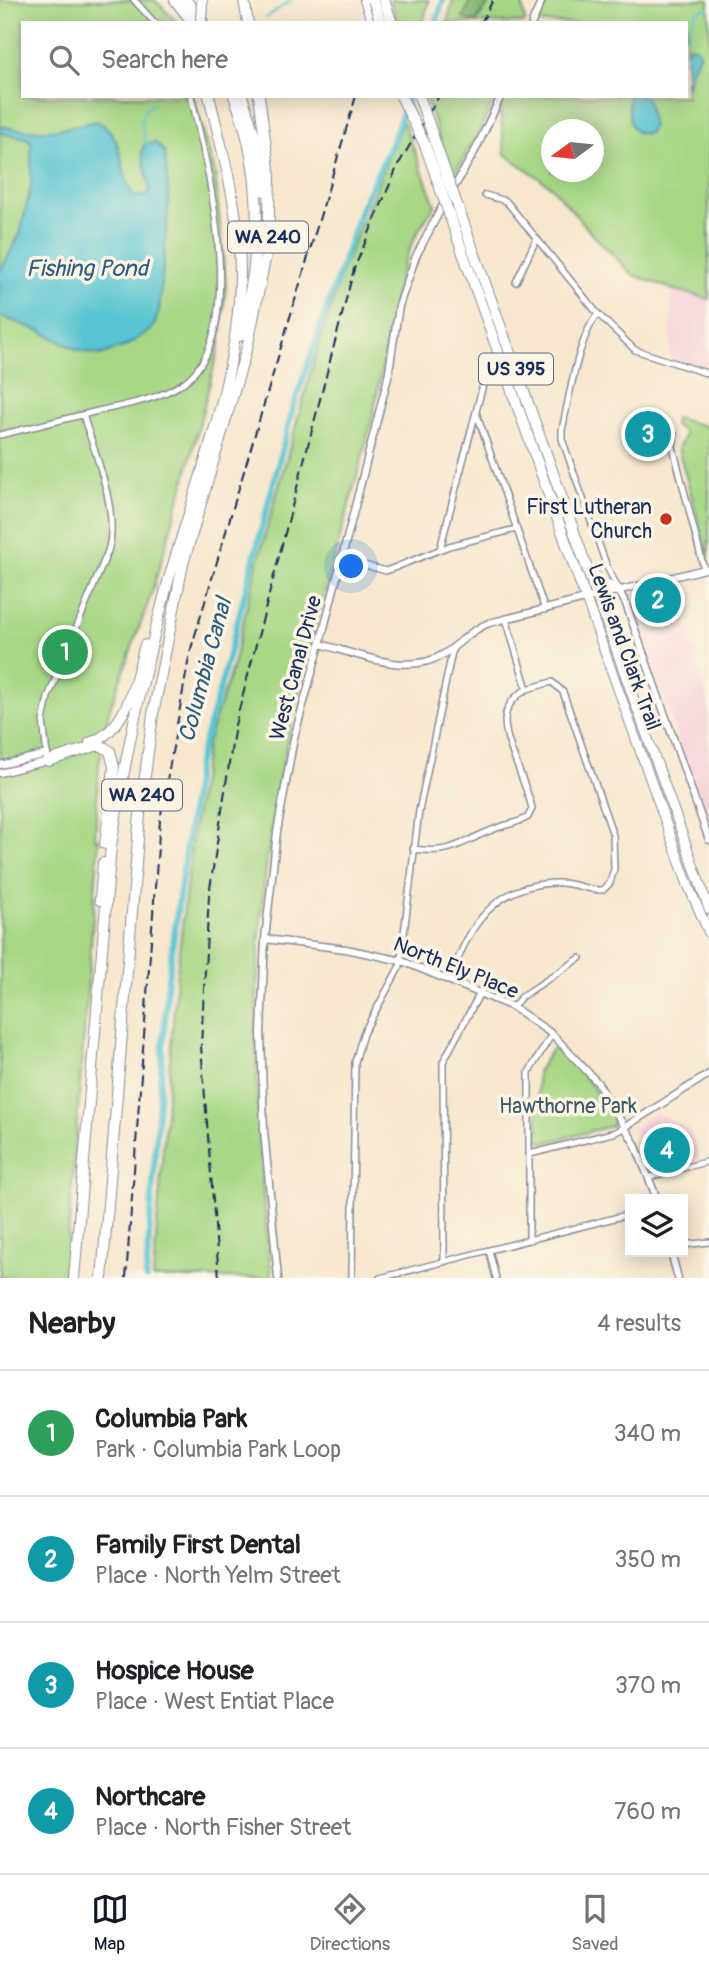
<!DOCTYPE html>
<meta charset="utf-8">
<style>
:root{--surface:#fff;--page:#f2f2f2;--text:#202124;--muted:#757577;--line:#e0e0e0;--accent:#111827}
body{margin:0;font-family:Pangolin,sans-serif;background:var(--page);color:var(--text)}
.controls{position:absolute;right:21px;bottom:21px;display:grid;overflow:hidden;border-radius:0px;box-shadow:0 4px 18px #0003}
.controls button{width:63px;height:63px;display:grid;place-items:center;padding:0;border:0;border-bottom:2px solid var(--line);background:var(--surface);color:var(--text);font:35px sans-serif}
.compass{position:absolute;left:541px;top:119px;width:63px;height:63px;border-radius:50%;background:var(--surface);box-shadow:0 4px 18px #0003;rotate:255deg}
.you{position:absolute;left:352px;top:567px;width:24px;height:24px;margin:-18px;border:5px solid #fff;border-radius:50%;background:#1a73e8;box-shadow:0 0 0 10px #1a73e833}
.badge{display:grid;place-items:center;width:46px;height:46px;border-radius:50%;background:var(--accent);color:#fff;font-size:23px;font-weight:700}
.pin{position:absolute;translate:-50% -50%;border:4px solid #fff;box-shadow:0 2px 7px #0006}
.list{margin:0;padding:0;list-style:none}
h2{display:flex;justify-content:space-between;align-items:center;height:91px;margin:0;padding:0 28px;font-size:30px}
h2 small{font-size:23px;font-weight:400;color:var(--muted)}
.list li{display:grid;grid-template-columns:46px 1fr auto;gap:21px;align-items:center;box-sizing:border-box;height:126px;padding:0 28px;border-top:2px solid var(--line)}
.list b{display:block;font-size:26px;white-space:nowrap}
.list p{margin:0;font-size:23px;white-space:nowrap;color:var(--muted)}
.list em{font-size:23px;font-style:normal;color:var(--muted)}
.icon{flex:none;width:38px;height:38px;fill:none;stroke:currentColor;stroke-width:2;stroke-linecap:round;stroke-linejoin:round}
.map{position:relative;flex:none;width:709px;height:1278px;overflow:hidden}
.search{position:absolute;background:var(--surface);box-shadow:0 4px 18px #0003;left:21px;right:21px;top:21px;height:77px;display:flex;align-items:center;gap:18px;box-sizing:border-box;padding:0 24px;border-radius:0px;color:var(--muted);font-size:26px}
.sheet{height:595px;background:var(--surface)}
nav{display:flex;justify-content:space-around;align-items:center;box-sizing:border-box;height:98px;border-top:2px solid var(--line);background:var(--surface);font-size:19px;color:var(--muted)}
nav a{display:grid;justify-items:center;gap:4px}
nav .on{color:var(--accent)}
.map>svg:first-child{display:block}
.built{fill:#f6cfd9}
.green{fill:#a7d785;stroke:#618372;stroke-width:2;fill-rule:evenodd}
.forest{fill:#85b872;stroke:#507468;stroke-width:2}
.water{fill:#59c5d2;stroke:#3a7a98;stroke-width:2}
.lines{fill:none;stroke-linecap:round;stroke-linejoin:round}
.stream{stroke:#59c5d2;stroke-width:2}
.canal{stroke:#59c5d2;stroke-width:6}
.minor-casing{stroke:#898b96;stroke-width:8}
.tertiary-casing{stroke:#898b96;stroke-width:9}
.trunk-casing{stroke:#898b96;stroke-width:11}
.motorway-casing{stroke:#898b96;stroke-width:12}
.minor{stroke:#fff;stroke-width:5}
.tertiary{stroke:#fff;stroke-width:6}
.trunk{stroke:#fff;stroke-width:9}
.motorway{stroke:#fff;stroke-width:10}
.rail{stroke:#1b2f5e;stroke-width:2;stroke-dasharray:10 5;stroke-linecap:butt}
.motorway-bridge-casing{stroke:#898b96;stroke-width:12;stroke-linecap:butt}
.motorway-bridge{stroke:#fff;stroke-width:10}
.poi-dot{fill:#c8321e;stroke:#fcf5e5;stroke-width:2.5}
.labels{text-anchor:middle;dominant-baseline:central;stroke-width:7;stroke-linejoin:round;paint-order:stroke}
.shield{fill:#fcf5e5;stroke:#5e6a86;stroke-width:2}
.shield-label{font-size:19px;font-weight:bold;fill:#1b2f5e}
.poi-label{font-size:21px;fill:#1b2f5e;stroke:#fcf5e5;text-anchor:end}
.street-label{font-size:21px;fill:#1b2f5e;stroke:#fcf5e5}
.park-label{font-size:21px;fill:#3e5968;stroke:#fcf5e5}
.water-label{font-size:23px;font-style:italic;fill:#2e5c81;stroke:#fcf5e5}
</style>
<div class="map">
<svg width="709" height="1278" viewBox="0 0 709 1278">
<rect width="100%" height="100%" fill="#fcf5e5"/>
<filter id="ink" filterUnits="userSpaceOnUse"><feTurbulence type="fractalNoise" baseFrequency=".0143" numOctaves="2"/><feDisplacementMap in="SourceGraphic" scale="14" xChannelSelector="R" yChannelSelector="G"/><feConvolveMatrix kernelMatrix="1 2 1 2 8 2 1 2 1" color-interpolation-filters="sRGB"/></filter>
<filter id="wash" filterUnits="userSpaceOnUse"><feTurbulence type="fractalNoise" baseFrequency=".00686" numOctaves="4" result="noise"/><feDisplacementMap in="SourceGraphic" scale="28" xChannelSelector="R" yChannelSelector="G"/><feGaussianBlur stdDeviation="1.57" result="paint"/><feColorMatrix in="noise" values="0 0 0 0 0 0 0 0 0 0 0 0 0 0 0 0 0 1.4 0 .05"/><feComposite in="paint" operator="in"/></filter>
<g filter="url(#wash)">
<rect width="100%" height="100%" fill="#f7e7ce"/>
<path class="built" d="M672 289 709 299V374L670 362Z
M676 583 709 708V826L628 599 631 594Z
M656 1113 691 1131 699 1159 653 1171 632 1128Z"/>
<path class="green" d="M0 0H155L176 21 23 23V96H193L215 173 226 286 220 343 185 480 152 592 109 711 99 763 95 839H99L65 1278H0Z
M390 0H429L423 23H398Z
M453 0H471L463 18 476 22 491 0H522L525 23H447Z
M548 0H709V299L672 289 633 275 591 233 552 187 505 154 499 103 502 96H686V23H538ZM552 130H594V172H552Z
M425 96H495L481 128 453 177Z
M403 121 435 205C429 215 422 224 417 233 387 290 386 368 369 431 332 573 285 714 267 860 249 999 255 1139 272 1278H153L177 970 193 829 207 744 233 665 257 564 314 361 343 269Z
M675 418 709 427V559L678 448 684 436 683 431 674 425Z
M552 1049 560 1050 585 1077 614 1117 612 1126 544 1143 538 1140 537 1072Z"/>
<path class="forest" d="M471 0H491L476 22 463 18Z"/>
<path class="water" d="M690 46 696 47 700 53 691 70 686 89V52Z
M629 96H646L653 126 648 133C626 137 629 111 629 96Z
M96 121C128 135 117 174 134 196L145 197 150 190 142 152 144 145 155 142 165 152 169 201 159 311 153 328 126 346 100 355 77 350 40 331 0 316V271L20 234 31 186V142L26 138 0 133V126C33 134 64 130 96 121Z"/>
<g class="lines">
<path class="stream" d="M266 18 292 0
M686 39 696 12 702 9H709
M147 145C141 128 137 115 153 103"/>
<path class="canal" d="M436 23 443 0
M146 1278 168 979 197 766 222 681 293 408 362 206 392 142 409 96"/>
</g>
</g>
<g filter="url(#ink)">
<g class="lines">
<defs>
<path id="minor" d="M134 0 155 23
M485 195 506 201 598 314 635 350 709 374
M516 282 536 240
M598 314C578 337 569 399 562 430V439L607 567 618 588
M476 412 545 610
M0 435C33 427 65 419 98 411 125 405 156 400 180 385 252 340 207 164 191 96
M674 435 673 447 704 569
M440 549 489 362
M342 559 386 571 449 546 516 529
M47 755 43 721 48 697 108 551C120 512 95 454 83 415
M413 849C455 855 461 841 497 828 507 824 519 823 528 817L532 809 531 804C526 788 520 773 514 757 504 729 496 707 527 689
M451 980C467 925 497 882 560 883 575 883 589 891 603 890L610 883 614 869 613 835 563 692 552 682 527 689 506 619
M513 1007 521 997 580 958
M530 1154 616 1132 625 1127
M650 1177 709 1161
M529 1240V1072L552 1034
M683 1245 709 1242
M489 1250 496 1278
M444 1262 443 1062 481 991
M352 1278 355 1062 363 1034 400 966 419 811 453 647
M380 1278 630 1214"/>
<path id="tertiary" d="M532 23 542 0
M452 191 476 149 501 96
M619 591 626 604 709 840
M320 644C358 654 408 677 444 654 460 644 470 630 489 623L709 568
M0 765 47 754
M0 773 48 761
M265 939 346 949 402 961 513 1007 552 1034 598 1083 635 1144 657 1199
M625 1127 709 1074
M671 1252 678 1278
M278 1278 264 1131 261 1032 265 939 277 832 294 738 320 644 388 377 399 306 416 256 444 203"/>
<path id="trunk" d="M597 596 709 909
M586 599 688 885 709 933"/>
<path id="motorway" d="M175 0 193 23
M186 0 203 22
M244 0 248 23
M365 0 373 23
M234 96C265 175 262 256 240 336
M242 96 258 146 264 191
M434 139 447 177
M425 145 437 179
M455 199 597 596
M448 211 586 599
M592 572 601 583 619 591
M90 743C129 729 135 680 145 645
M48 761 95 746H102L110 751 114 767 105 844
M100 900 103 863
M74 1278 111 846C125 757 144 669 168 582 196 485 238 380 240 279 241 216 224 157 209 96
M102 1278 140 814 153 714 183 564 248 344 268 244 270 176 259 96"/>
</defs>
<use href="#minor" class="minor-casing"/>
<use href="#tertiary" class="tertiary-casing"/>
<use href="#trunk" class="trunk-casing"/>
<use href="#motorway" class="motorway-casing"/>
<use href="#minor" class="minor"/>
<use href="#tertiary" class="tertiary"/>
<use href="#trunk" class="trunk"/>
<use href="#motorway" class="motorway"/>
<path class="rail" d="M378 23 385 0
M481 23 493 0
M126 1278 160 820 190 652 356 96
M219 1278 201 1046 209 895 235 725 354 269 398 165 439 96"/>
<defs>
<path id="motorway-bridge" d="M373 0 381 23
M384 0 392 23
M201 23 202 0
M401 96 425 145
M419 96 434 139
M447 177 455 199
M437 179 448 211"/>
</defs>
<use href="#motorway-bridge" class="motorway-bridge-casing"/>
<use href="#motorway-bridge" class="motorway-bridge"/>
</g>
</g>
<circle class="poi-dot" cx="666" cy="519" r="7"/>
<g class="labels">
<g class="shield">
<rect x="228" y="221.5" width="80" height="31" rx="5"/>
<rect x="479" y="353.5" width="74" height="31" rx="5"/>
<rect x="102" y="779.5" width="80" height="31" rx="5"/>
</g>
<g class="shield-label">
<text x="268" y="237">WA 240</text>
<text x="516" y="369">US 395</text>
<text x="142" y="795">WA 240</text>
</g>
<g class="poi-label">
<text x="652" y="507">First Lutheran<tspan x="652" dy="24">Church</tspan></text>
</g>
<g class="street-label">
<text transform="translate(624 647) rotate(70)">Lewis and Clark Trail</text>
<text transform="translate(296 668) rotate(-75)">West Canal Drive</text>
<text transform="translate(456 968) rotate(22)">North Ely Place</text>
</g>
<g class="park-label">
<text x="568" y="1106">Hawthorne Park</text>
</g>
<g class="water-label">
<text x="87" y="268">Fishing Pond</text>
<text transform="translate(205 670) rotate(-75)">Columbia Canal</text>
</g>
</g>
</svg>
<div class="controls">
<button><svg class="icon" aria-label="layers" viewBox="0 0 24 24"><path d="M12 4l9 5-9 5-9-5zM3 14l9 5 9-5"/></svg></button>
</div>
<svg class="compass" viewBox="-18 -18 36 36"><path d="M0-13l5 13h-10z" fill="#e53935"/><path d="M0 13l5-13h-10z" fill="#757577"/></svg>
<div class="you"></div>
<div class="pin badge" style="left:65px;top:652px;background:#2e9e5b">1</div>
<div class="pin badge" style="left:658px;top:600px;background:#0f9aa8">2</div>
<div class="pin badge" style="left:648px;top:434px;background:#0f9aa8">3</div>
<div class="pin badge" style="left:667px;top:1150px;background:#0f9aa8">4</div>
<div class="search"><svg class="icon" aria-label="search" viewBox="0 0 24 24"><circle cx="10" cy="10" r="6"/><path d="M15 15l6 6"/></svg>Search here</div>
</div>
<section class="sheet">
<h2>Nearby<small>4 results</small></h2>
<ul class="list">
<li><span class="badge" style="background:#2e9e5b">1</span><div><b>Columbia Park</b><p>Park · Columbia Park Loop</p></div><em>340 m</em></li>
<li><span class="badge" style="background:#0f9aa8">2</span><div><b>Family First Dental</b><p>Place · North Yelm Street</p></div><em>350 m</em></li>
<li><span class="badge" style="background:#0f9aa8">3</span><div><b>Hospice House</b><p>Place · West Entiat Place</p></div><em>370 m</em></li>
<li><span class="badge" style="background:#0f9aa8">4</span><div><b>Northcare</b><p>Place · North Fisher Street</p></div><em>760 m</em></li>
</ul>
</section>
<nav>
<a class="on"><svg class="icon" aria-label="map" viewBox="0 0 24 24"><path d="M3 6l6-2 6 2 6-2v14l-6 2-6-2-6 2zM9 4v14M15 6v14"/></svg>Map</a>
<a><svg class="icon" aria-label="directions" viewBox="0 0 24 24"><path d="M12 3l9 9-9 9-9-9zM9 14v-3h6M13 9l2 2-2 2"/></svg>Directions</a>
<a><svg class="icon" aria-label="saved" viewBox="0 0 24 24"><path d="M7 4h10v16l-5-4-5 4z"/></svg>Saved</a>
</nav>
